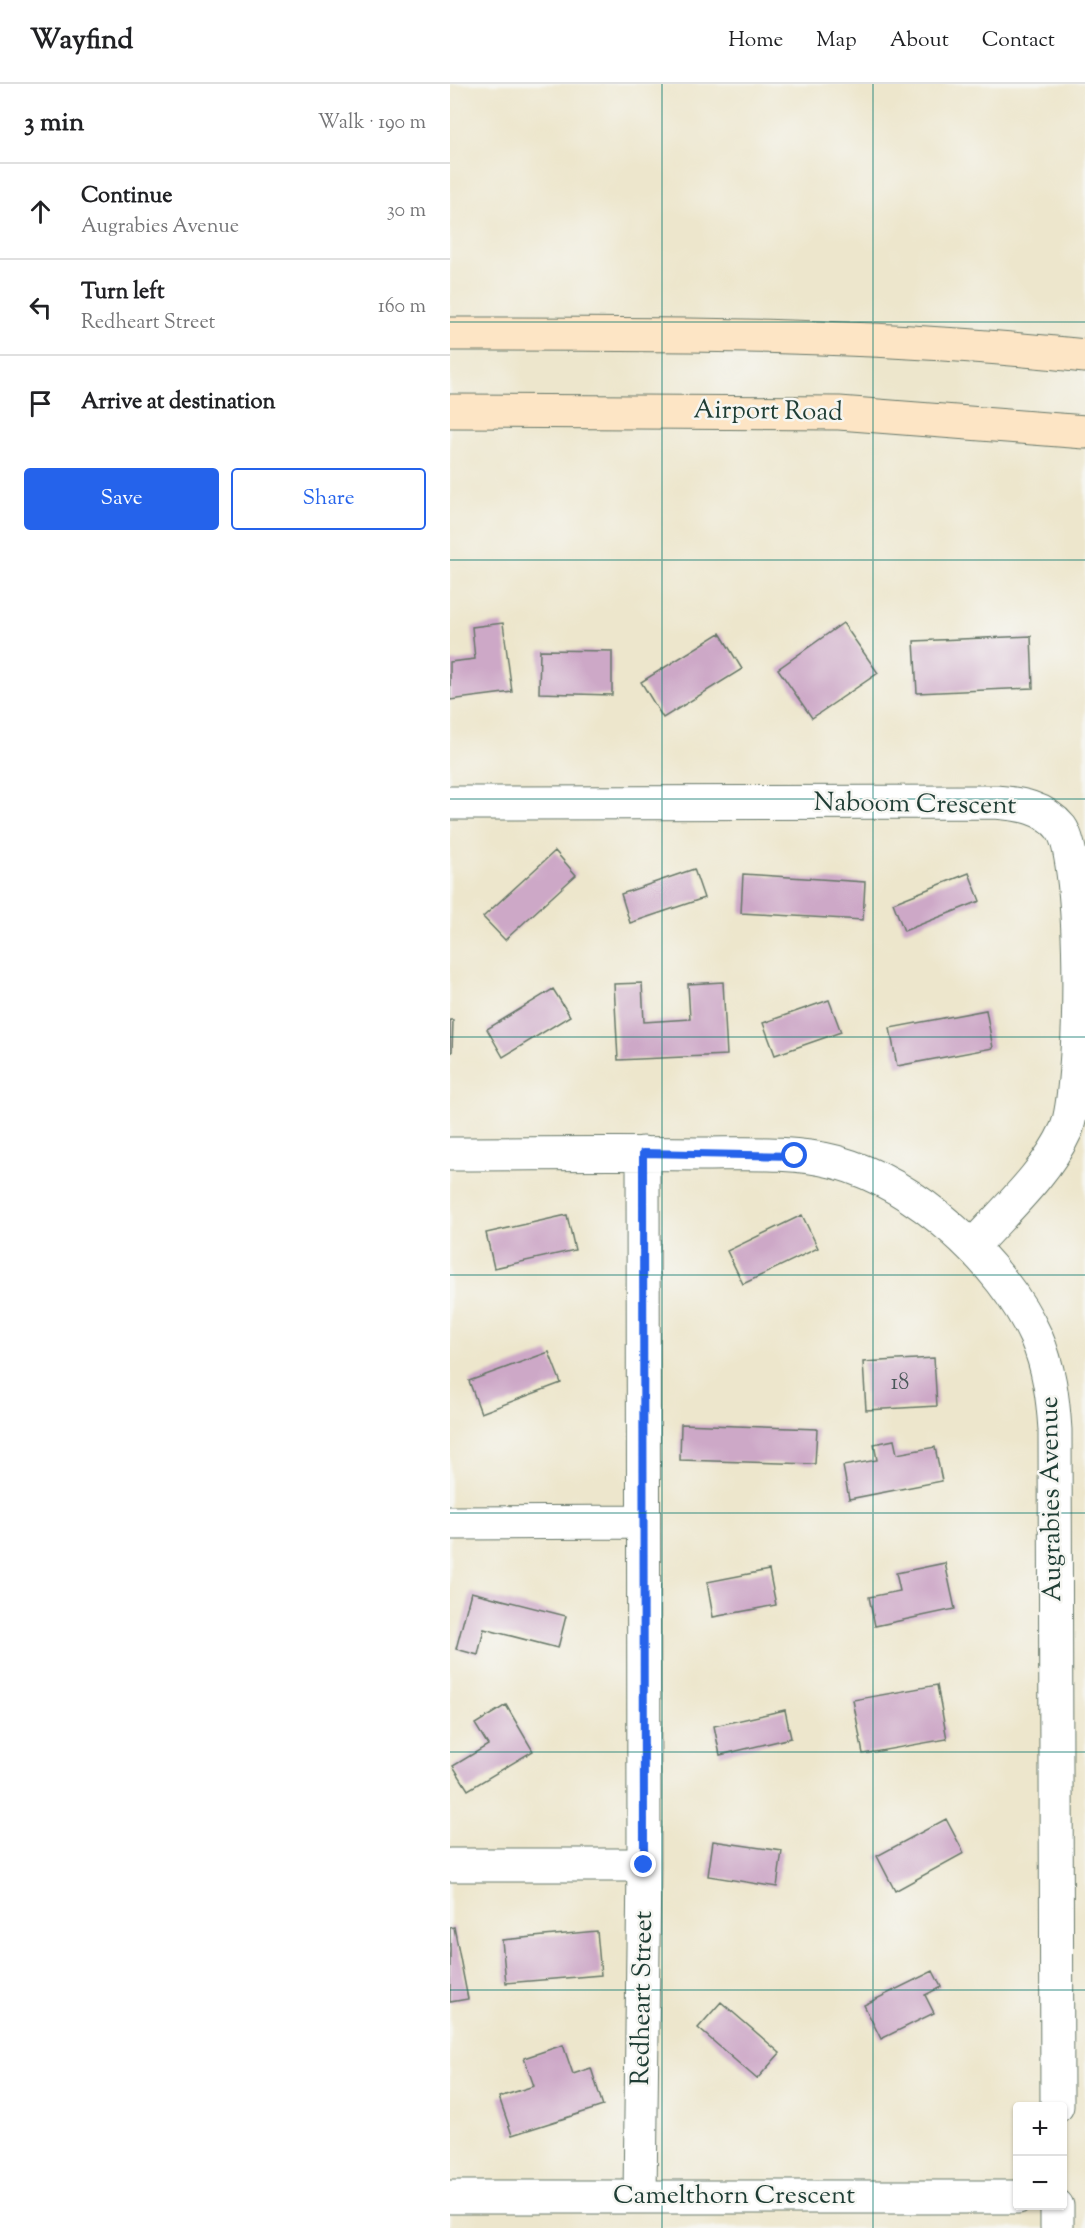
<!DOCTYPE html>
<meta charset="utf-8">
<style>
:root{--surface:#fff;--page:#f2f2f2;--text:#202124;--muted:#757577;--line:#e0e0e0;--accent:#2563eb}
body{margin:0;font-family:"Sorts Mill Goudy",serif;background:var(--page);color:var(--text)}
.controls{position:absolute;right:18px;bottom:18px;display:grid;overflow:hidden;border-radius:6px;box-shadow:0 2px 4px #0004}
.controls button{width:54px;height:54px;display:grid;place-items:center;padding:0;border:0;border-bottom:2px solid var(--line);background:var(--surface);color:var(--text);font:30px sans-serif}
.stop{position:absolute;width:18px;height:18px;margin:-14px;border:4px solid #2563eb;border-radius:50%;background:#fff}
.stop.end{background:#2563eb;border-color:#fff;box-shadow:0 2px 6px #0008}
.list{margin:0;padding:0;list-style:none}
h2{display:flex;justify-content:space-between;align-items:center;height:78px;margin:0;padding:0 24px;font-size:26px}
h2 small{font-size:20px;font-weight:400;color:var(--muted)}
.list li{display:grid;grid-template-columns:39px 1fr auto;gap:18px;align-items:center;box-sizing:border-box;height:96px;padding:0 24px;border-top:2px solid var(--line)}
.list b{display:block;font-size:22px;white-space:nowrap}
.list p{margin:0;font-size:20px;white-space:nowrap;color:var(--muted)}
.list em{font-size:20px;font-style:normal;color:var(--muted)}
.actions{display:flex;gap:12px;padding:18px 24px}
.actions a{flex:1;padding:14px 0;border:2px solid var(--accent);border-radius:6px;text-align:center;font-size:21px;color:var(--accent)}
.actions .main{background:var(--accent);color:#fff}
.icon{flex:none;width:33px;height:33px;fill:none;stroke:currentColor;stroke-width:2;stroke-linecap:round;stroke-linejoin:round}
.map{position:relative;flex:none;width:635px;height:2144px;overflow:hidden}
header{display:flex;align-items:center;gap:36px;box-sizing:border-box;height:84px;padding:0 30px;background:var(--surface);border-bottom:2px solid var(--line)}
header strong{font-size:28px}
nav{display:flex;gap:33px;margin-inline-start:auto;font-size:21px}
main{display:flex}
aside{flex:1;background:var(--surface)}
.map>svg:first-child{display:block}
.building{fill:#cda8c7}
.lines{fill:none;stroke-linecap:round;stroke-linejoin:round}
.street-casing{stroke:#677869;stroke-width:35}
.secondary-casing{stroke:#677869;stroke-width:35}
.street{stroke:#fff;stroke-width:33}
.secondary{stroke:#fde5c5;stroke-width:33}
.route{stroke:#2563eb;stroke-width:8}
.grid{fill:none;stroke:#0f766e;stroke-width:1.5;stroke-opacity:0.55}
.labels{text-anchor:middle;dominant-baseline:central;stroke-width:5;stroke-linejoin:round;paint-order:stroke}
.number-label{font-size:22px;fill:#4a5859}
.street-label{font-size:26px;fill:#1f3d34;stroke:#f6f6f2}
</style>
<header>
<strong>Wayfind</strong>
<nav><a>Home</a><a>Map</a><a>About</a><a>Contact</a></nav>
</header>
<main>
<aside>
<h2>3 min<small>Walk · 190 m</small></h2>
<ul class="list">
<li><svg class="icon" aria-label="ahead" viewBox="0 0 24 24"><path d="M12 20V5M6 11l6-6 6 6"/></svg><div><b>Continue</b><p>Augrabies Avenue</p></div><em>30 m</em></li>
<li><svg class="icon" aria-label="left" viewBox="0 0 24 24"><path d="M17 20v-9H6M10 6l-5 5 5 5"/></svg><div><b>Turn left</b><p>Redheart Street</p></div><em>160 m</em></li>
<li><svg class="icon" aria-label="arrive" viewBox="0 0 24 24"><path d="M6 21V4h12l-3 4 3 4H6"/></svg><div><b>Arrive at destination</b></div></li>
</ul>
<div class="actions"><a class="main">Save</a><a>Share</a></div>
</aside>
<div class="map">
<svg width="635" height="2144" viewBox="0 0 635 2144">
<rect width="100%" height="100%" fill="#f6f6f2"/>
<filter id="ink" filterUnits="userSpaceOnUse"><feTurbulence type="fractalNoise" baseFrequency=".0167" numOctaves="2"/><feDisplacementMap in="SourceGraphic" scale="12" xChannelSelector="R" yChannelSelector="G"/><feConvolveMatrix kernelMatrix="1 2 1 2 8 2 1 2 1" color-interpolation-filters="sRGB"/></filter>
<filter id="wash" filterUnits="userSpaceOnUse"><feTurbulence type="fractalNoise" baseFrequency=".008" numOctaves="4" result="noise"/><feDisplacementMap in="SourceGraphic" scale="24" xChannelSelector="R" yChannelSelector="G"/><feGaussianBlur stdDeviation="1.35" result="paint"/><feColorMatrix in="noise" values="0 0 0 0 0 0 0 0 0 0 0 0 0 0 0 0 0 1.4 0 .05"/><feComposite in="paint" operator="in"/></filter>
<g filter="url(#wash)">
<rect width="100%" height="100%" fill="#ede6cc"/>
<g id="blocks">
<path class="building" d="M53 539 62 608 0 616V578L25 575 22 543Z
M393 539 428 589 362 634 328 585Z
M270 549 292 585 213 634 191 598Z
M581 552 583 604 467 609 464 557Z
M90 566 162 567V611L89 609Z
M105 767 126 791 55 856 33 833Z
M244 785 254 814 180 839 171 810Z
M519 789 530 817 454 847 443 819Z
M293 790 415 798 413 836 291 829Z
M273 898 277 971 168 976 164 900 192 899 194 938 240 935 238 900Z
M103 905 120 932 53 973 37 945Z
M379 916 391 948 325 971 313 939Z
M536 926 543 964 447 982 440 944Z
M0 936H3L2 968H0Z
M117 1131 125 1166 44 1184 36 1149Z
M352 1131 368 1164 293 1200 277 1167Z
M99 1268 111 1299 31 1329 19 1297Z
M484 1274 487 1322 416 1326 413 1278Z
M231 1340 367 1345 365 1380 230 1376Z
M444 1356 447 1370 485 1363 492 1397 399 1415 393 1382 427 1376 424 1360Z
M495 1479 505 1525 425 1542 419 1513 450 1507 446 1489Z
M319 1486 326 1521 263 1533 257 1498Z
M21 1508 116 1532 108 1564 34 1545 28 1571 6 1565Z
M487 1601 497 1655 413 1670 403 1616Z
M56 1621 83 1667 18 1706 3 1682 38 1661 25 1640Z
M335 1626 341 1654 270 1671 264 1642Z
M496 1735 514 1769 445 1807 427 1772Z
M263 1757 332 1767 327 1803 258 1792Z
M4 1843 18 1915 0 1918V1844Z
M147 1847 151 1891 56 1899 52 1856Z
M483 1887 491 1903 475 1911 484 1929 431 1955 414 1921Z
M271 1918 330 1969 307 1995 248 1944Z
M113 1961 123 1990 141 1984 153 2022 62 2051 49 2013 84 2002 74 1974Z"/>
</g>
</g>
<g filter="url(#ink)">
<use href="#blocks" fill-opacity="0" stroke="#677869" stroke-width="1.5"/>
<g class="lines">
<defs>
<path id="street" d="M0 719 545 718C570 720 594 723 611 744 635 776 633 1006 616 1046 596 1090 554 1127 522 1163
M0 1070C83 1070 167 1069 250 1070 294 1070 343 1067 386 1078 466 1100 552 1178 586 1253 599 1283 603 1314 605 1346L607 2022
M0 1439 192 1438
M0 1781H194
M190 2112 194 1781 193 1069
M0 2113H568
M607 2144V2122"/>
<path id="secondary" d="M0 250C211 250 425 249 635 272
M0 327 389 329 635 348"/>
</defs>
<use href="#street" class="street-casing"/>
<use href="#secondary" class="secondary-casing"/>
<use href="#street" class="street"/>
<use href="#secondary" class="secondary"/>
</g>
</g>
<g class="lines" filter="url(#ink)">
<path class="route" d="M194 1781 193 1069 345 1072"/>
</g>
<path class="grid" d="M212 0V2144M423 0V2144M0 238H635M0 476H635M0 715H635M0 953H635M0 1191H635M0 1429H635M0 1668H635M0 1906H635"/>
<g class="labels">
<g class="number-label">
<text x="450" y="1300">18</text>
</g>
<g class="street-label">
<text transform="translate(318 328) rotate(1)">Airport Road</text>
<text transform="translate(465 721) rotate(1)">Naboom Crescent</text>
<text transform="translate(602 1415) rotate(-91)">Augrabies Avenue</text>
<text transform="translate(193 1914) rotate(-89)">Redheart Street</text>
<text x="284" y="2112">Camelthorn Crescent</text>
</g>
</g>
</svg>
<div class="controls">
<button>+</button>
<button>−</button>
</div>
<div class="stop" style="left:345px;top:1072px"></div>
<div class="stop end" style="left:194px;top:1781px"></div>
</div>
</main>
